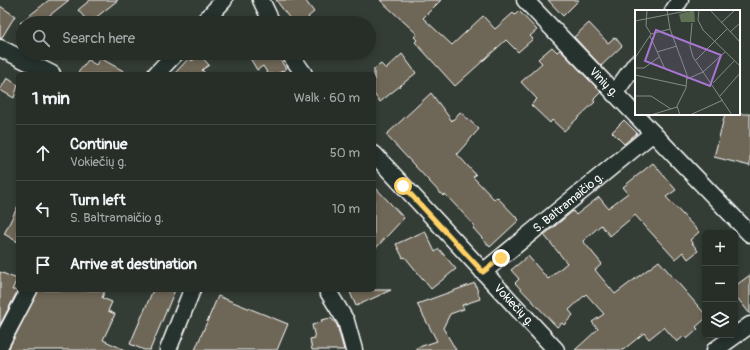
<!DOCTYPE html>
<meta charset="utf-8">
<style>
:root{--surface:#272e28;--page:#2f3630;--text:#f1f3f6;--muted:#a4a8a8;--line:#434a45}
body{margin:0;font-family:Pangolin,sans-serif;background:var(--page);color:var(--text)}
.controls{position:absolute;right:12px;bottom:12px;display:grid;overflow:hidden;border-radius:6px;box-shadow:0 2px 6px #0003}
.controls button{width:36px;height:36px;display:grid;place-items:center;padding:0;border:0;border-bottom:1px solid var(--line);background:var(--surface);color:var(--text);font:20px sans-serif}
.stop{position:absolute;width:12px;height:12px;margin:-9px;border:3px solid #ffd166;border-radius:50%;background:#fff}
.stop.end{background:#ffd166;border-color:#fff;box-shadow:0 1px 4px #0008}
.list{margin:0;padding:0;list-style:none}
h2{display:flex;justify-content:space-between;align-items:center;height:52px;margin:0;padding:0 16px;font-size:17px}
h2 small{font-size:13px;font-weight:400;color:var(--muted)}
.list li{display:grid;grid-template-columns:26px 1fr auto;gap:12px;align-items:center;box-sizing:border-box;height:56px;padding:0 16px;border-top:1px solid var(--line)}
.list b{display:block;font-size:15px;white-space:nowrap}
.list p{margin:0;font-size:13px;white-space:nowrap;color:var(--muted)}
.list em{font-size:13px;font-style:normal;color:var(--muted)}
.icon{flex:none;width:22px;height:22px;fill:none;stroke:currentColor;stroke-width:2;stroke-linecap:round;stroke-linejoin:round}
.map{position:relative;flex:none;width:750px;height:350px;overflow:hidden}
.search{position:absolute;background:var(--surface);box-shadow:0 2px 6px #0003;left:16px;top:16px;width:360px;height:44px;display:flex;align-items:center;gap:10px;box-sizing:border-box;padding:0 14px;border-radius:22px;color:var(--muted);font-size:15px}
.panel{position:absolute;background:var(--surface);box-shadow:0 2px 6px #0003;left:16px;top:72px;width:360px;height:220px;border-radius:6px}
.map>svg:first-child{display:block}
.building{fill:#6e6656;stroke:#fff}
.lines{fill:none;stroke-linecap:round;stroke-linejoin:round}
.street-casing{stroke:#fff;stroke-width:19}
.street{stroke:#26332d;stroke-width:16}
.route{stroke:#ffd166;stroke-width:5}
.labels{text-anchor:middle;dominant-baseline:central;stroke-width:3;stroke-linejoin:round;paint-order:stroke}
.street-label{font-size:12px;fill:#fff;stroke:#26332d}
.inset-road{fill:none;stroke:#858b86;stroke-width:1}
.view{fill:#a976d5;fill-opacity:0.15;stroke:#a976d5;stroke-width:2}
.inset-edge{fill:none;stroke:#fff;stroke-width:2}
</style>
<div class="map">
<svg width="750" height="350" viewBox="0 0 750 350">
<rect width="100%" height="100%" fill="#343d35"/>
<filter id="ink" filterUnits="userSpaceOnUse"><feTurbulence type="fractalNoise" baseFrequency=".025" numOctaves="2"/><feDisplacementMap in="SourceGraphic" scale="8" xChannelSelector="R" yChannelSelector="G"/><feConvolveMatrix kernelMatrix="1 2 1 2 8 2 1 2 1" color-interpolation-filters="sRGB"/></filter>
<g filter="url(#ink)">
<path class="building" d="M49 0H69L40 23H20Z
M90 0H118L89 23 78 10Z
M276 0H305L314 12 308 17 313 23H293Z
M380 0H441L423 18 452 45 483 16 495 29 513 13 515 15 519 11 537 30 530 36 533 39 518 52 506 40 455 86 415 42 417 40 414 37 417 34Z
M548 0H579L563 16Z
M0 6 15 16 1 39H0Z
M589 23 608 43 615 37 622 46 601 66 574 37Z
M552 47 557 52 560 50 601 92 593 100 595 102 564 131 552 120 550 123 531 105 537 99 521 82 542 63 538 59Z
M247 53H280L278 56 286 69 277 74H268L263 66 257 70Z
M402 54 416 73 380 102 374 94V69L381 64 386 69Z
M200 55 209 65 202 70 206 74H174L189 58 192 61Z
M100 58 129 74H77L88 60 96 65Z
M7 78 18 85 14 98 0 90Z
M431 93 452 121 460 112 479 129 457 154 476 175 473 177 494 199 497 197 519 220 490 247 473 228 475 226 445 194 443 196 386 135Z
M725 114H750V166L714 157Z
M624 120 637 133 624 144 612 132Z
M653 163 676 190 666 197 699 232 690 240 698 251 688 259 683 252 675 259 635 215 610 236 601 225 583 241 602 264 595 270 615 294 659 261 705 314V319L696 327 698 329 687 339 684 336 677 342 664 327 649 339 644 333 623 350H575L598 329 592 322 604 314 586 294 569 310 573 315 564 325 562 323 557 327 515 283 519 279 511 270 528 256 548 279 567 263 544 235 573 211 576 215 599 197 608 208 628 193 623 187Z
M374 186 404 218 374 250Z
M18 206V242L4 234Z
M425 231 435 252 439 249 456 269 431 289 405 257 403 258 396 244Z
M0 272 17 279 12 290H18L0 325Z
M750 275V314L735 295V286Z
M475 283 480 299 462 305 464 309 450 314 443 328 456 350H416V348L437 341 417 304Z
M38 290H105L102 298 112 302 108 311 115 314 103 340 125 350H8Z
M153 290H175L150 350H144L130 344Z
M349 290H391L356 306Z
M218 296 288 324 277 350H195Z
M331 318 337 325 344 350H312L310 339 315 338 312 325 322 322 321 320Z"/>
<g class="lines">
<defs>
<g id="street">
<path d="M261 0 272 23"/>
<path id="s1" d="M525 0 750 234"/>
<path d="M673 11 680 0"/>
<path d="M203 23 224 0"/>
<path d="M0 48 52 74"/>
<path d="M289 53 304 74"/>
<path d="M156 74 176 53"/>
<path d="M614 94 636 63"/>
<path id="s2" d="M374 154 556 350"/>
<path id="s3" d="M483 272 653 133"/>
<path d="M327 290 346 321 354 350"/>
<path d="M0 345 29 290"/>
<path d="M168 350 192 290"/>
<path d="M715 350 750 325"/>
</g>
</defs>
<use href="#street" class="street-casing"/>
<use href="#street" class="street"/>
</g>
</g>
<g class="lines" filter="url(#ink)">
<path class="route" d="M403 186 483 272 501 258"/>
</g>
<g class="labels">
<g class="street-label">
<text stroke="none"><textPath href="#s1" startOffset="114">Vinių g.</textPath></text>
<text stroke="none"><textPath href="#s3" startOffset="110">S. Baltramaičio g.</textPath></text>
<text stroke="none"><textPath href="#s2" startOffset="206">Vokiečių g.</textPath></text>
</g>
</g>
<g transform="translate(635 10)">
<rect width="105" height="105" fill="#343d35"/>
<path d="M59 0 60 12H46L44 4Z" fill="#607255"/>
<path class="inset-road" d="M12 0 11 16 16 24M32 0 35 19 52 65 51 78 42 96 45 105M64 0 63 10 68 20 105 56M75 0 105 32M0 11 56 0M57 13 55 36 58 47 97 105M86 13 100 0M95 22 105 13M15 26 30 59M22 42 42 36M0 48 16 24 35 19M60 51 92 19M0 58H9L24 47M0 65 51 76M52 69 68 62 90 42M78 73 99 51M0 86H16L36 99M85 86 105 63M16 105 42 97M55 105 88 90"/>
<path class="view" d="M21 20 86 45 75 76 10 51Z"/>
<rect width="105" height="105" class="inset-edge"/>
</g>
</svg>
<div class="controls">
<button>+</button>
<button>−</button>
<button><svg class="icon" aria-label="layers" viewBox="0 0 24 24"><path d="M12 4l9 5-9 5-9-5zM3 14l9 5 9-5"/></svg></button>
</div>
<div class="stop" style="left:403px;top:186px"></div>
<div class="stop end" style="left:501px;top:258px"></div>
<div class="search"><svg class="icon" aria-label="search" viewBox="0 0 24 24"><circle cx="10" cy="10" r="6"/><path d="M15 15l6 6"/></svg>Search here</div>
<section class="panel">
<h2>1 min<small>Walk · 60 m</small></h2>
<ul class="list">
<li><svg class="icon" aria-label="ahead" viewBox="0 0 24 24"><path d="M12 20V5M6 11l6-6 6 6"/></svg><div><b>Continue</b><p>Vokiečių g.</p></div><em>50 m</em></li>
<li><svg class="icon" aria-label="left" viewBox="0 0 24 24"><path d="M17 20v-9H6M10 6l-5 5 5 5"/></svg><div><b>Turn left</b><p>S. Baltramaičio g.</p></div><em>10 m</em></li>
<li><svg class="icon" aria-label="arrive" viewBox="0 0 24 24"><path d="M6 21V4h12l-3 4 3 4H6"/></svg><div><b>Arrive at destination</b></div></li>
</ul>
</section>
</div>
